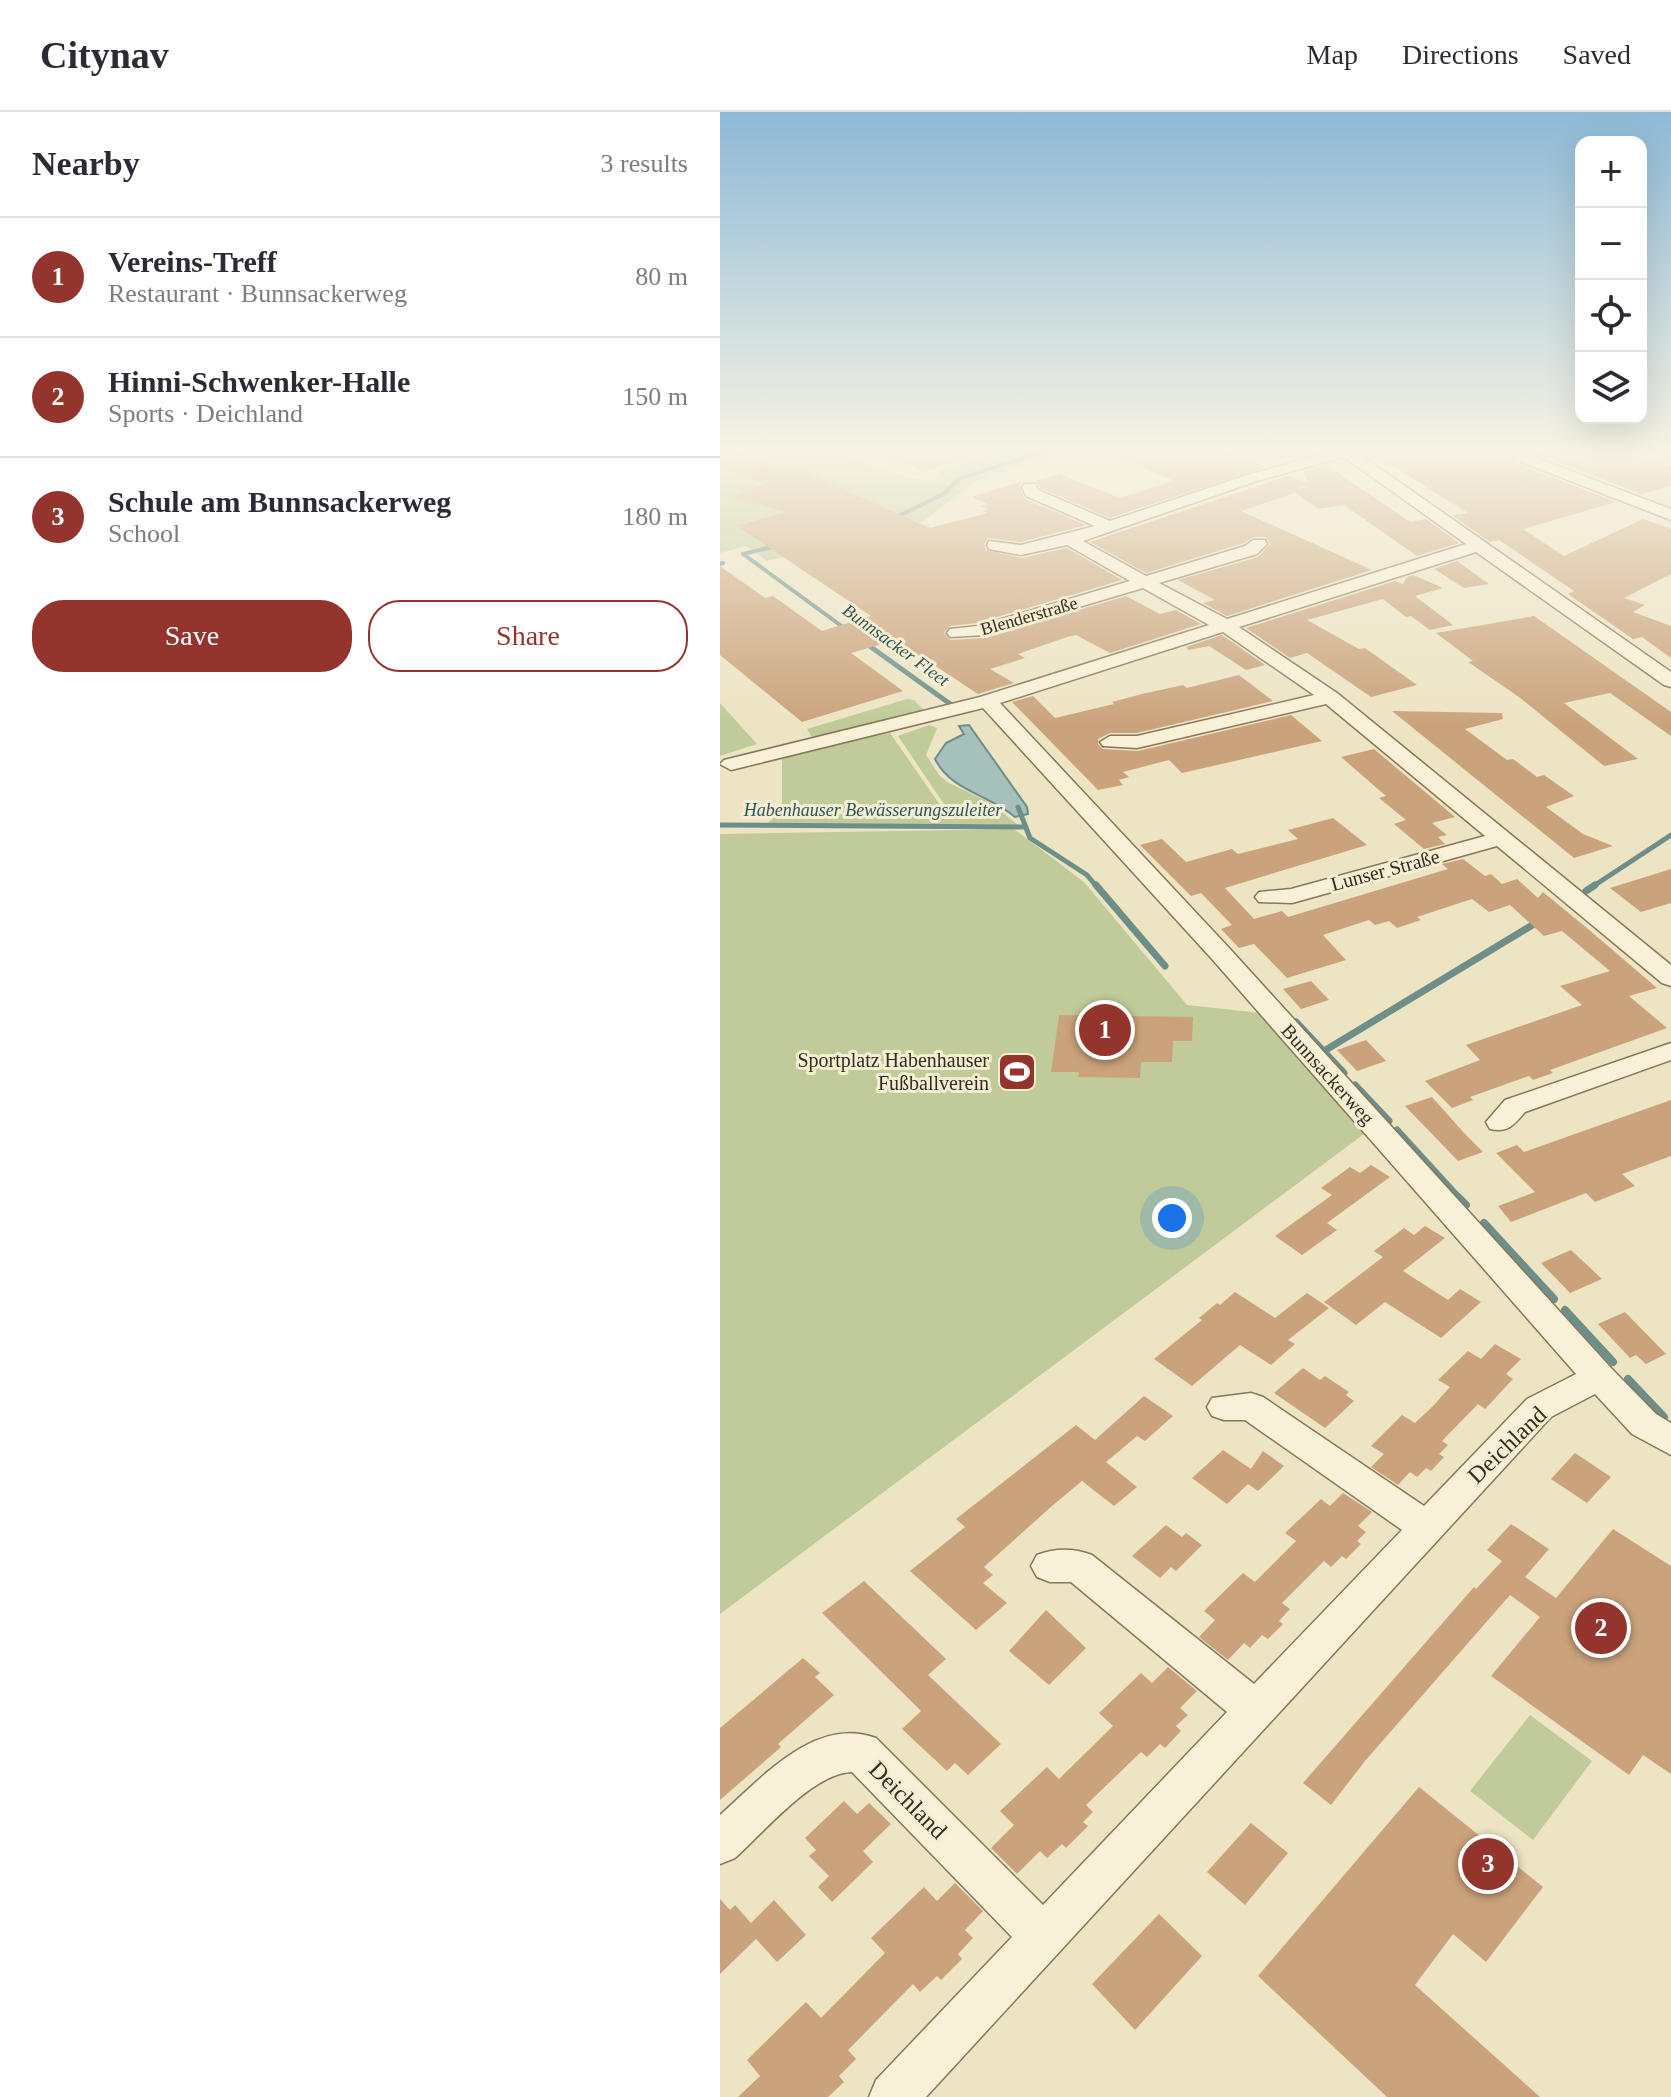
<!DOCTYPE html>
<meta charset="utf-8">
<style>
:root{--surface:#fff;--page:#f2f2f3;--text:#2b2b33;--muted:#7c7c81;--line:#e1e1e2;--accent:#94352d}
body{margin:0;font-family:Georgia,serif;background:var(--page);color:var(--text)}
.controls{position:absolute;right:24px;top:24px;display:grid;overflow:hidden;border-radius:16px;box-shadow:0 8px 32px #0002}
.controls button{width:72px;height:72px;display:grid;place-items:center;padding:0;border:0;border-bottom:2px solid var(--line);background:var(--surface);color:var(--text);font:40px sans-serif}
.you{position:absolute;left:452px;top:1106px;width:28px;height:28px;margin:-20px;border:6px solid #fff;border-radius:50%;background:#1a73e8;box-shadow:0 0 0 12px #1a73e833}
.badge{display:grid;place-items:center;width:52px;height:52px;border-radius:50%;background:var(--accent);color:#fff;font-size:26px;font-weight:700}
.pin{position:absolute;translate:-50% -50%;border:4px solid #fff;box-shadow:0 2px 8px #0006}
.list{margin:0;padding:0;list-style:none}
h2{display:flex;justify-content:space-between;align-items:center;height:104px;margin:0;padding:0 32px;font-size:34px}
h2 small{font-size:26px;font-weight:400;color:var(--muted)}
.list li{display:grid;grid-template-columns:52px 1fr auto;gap:24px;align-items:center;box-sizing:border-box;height:120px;padding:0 32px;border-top:2px solid var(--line)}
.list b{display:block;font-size:30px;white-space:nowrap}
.list p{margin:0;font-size:26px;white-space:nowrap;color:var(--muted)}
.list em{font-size:26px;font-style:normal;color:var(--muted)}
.actions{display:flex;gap:16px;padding:24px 32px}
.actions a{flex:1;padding:18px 0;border:2px solid var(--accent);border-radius:32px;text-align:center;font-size:28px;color:var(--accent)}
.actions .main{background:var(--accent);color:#fff}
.icon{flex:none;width:44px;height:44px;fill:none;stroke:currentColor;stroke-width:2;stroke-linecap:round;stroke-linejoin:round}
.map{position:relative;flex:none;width:951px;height:1985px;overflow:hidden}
header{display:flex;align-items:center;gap:48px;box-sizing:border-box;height:112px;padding:0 40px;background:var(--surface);border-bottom:2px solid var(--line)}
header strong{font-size:38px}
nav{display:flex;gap:44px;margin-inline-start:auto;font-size:28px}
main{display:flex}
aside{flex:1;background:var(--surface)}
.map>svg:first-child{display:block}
.green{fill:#c0cb99}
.water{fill:#a6c0bb;stroke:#6d8e89;stroke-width:2}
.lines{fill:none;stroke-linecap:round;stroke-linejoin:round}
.stream-far3{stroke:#6d8e89;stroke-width:4}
.stream-far2{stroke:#6d8e89;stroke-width:5}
.stream-far1{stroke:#6d8e89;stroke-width:7}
.stream{stroke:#6d8e89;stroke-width:8}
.building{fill:#caa37c}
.street-casing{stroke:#87765b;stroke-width:3}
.street{fill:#f8f1d7;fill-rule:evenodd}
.labels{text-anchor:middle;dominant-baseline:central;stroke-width:6;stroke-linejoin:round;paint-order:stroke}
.far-street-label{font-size:18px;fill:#372d1f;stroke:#f4eed4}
.far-water-label{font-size:18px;font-style:italic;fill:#2f5657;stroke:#f4eed4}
.street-label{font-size:20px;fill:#372d1f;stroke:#f4eed4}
.poi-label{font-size:20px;fill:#372d1f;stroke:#f4eed4;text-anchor:end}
.near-street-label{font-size:24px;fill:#372d1f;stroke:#f4eed4}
</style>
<header>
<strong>Citynav</strong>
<nav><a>Map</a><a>Directions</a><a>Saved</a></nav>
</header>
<main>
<aside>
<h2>Nearby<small>3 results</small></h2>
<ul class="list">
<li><span class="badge">1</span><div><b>Vereins-Treff</b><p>Restaurant · Bunnsackerweg</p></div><em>80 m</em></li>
<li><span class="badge">2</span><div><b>Hinni-Schwenker-Halle</b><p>Sports · Deichland</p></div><em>150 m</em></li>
<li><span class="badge">3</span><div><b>Schule am Bunnsackerweg</b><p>School</p></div><em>180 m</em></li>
</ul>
<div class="actions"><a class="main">Save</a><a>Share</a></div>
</aside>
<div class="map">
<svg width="951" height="1985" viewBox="0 0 951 1985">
<rect width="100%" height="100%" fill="#ede4c4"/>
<path class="green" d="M0 335H106L139 350 191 366 214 369 222 357 298 335H361L255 369 204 409 47 449 26 434 0 441Z
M187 587 194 588 204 598 200 602 105 626 91 624 87 617Z
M0 591 37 632 0 644Z
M209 613 217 616 206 643 220 664 229 671 271 691 298 713 47 712 56 703 230 701 178 624Z
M170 621 225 700H62V646L75 641Z
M294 717 364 770 467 893 541 901 648 1019 0 1502V722Z
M810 1603 872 1649 813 1728 750 1679Z"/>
<path class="water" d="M249 613 307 695 308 702 295 705C268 682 231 679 215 647L226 631 244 622 239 614Z"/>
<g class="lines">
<path class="stream-far3" d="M174 406 222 383 240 366 339 335
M57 434 23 442 127 518
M0 452 3 451"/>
<path class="stream-far2" d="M144 530 233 594
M298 695 310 726 367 763 377 775
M0 713 306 715
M872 775 951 723"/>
<path class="stream-far1" d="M376 773 445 854
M866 779 875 773
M576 910 624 961
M604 939 819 809
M635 973 669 1009
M677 1018 740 1087"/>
<path class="stream" d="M738 1085 746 1093
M764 1111 834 1187
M845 1198 893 1250
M908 1267 944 1305"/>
</g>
<path class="building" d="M150 335H268L269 341 204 359Z
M438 335H496L546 355 390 406 320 376 315 369 340 362 400 386 454 369 400 346Z
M711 335H802L793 342 795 351 896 390 803 417 844 444 923 407 951 417V462L904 486 925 493 913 500 951 514V546L922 525 913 527 848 482 854 479 779 428 770 430 732 403 748 401 667 350Z
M833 335H892L951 354V374L921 382 821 344Z
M20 341 64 358 74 355 210 416 268 401 263 399 268 397 261 394 268 392 252 385 303 369 299 374 305 387 366 413 301 430 268 426 264 432 266 438 302 446 347 436 402 468 257 511 230 514 224 521 230 528 266 526 406 484 440 502 456 498 481 512 390 541 356 523 347 525 298 542 305 546 270 557 294 571 258 582 176 528 131 541 183 579 82 610 0 543V454L45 486 53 484 102 519 151 504 17 414 65 400 12 385 45 372 0 355V346Z
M606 353 690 410 706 407 739 431 697 444 624 393 598 397 575 381 521 399 652 458 507 504 483 491 495 488 458 468 538 445 550 432 545 425H533L524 431 426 461 370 430 568 364 588 371 583 359Z
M737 449 769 472 744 476 714 457Z
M693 463 723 476 695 484 733 513 710 518 691 504 686 505 663 487 587 508 639 537 645 536 697 573 651 585 587 541 570 546 526 516 675 469 683 472 687 465Z
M814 504 951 600V624L890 581 844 591 918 647 884 654 799 585 748 550 753 549 716 521Z
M502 523 545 553 526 558 489 534 469 538 466 535Z
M519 563 553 589 417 621H390L378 627V632L383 637 418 639 571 603 602 629 462 661 449 648 403 660 409 665 399 668 403 673 378 678 292 590 313 584 335 606 394 592 392 590 422 582 463 573 467 576Z
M672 599 782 601 783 607 745 617 787 648 793 647 817 665 824 663 854 684 826 695 863 722 893 734 854 746Z
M654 637 735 705 712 711 727 723 718 725 725 732 704 737 674 712 686 708 659 686 666 684 621 645Z
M613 706 647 733 505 776 534 807 562 799 568 805 728 757 722 752 743 747 765 764 771 762 782 772 797 767 818 786 823 780 868 817 937 876 909 884 947 916 830 958 833 961 813 968 809 964 750 985 753 988 732 996 705 969 760 948 746 933 862 893 840 874 890 859 842 819 824 824 790 793 769 800 752 787 697 805 701 808 677 816 669 809 655 813 649 808 603 823 626 848 567 866 534 832 519 836 501 817 512 813 481 781 471 784 420 733 442 727 466 750 512 737 518 742 578 727 568 718Z
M951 757V791L921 800 890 776Z
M591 869 609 888 581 897 563 877Z
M339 903 473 905 472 929H453L452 950H421L420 966 358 965 359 960H331Z
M646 928 666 949 637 959 617 938Z
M712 985 745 1022 763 1040 738 1049 685 994Z
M951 988V1044L902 1062 915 1074 875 1090 866 1081 791 1110 778 1094 815 1080 776 1041 797 1033 804 1040Z
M651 1053 670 1065 607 1111 617 1118 582 1143 555 1124 612 1083 601 1076 630 1055 640 1061Z
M705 1114 725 1126 683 1159 728 1188 740 1177 761 1190 721 1226 665 1190 636 1213 604 1190 663 1145 654 1139 684 1116 694 1123Z
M851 1138 882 1167 850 1181 821 1151Z
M515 1180 555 1206 587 1181 609 1196 568 1228 575 1232 551 1253 520 1233 472 1274 434 1247 482 1208 479 1206 497 1191 500 1193Z
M905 1200 946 1242 926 1252 916 1243 910 1246 878 1212Z
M775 1232 801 1247 786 1262 793 1267 765 1297 758 1292 722 1329 728 1333 719 1342 724 1345 711 1359 706 1356 697 1365 690 1360 678 1373 651 1355 664 1342 651 1334 682 1303 695 1311 713 1294 730 1275 718 1268 748 1239 761 1247Z
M583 1256 600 1268 605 1264 629 1280 626 1283 634 1289 605 1316 554 1281Z
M424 1284 453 1304 425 1329 417 1324 386 1350 417 1375 394 1394 362 1369 332 1394 264 1455 273 1463 263 1471 287 1491 256 1518 190 1459 245 1415 236 1407 356 1313 375 1328Z
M503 1338 531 1357 543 1339 564 1354 538 1379 528 1372 507 1392 472 1366Z
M855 1341 891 1365 867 1391 831 1367Z
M623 1381 652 1400 638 1414 646 1420 637 1429 641 1432 626 1447 622 1444 611 1455 604 1449 562 1491 570 1497 559 1509 563 1512 548 1527 542 1523 530 1536 524 1531 508 1548 479 1525 495 1508 484 1499 523 1461 535 1470 576 1429 565 1421 601 1387 610 1394Z
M791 1412 829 1437 805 1465 836 1486 893 1417 951 1454V1662L923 1643 909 1663 771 1564 820 1505 790 1483 645 1649 611 1693 583 1671 754 1475 756 1477 782 1449 767 1438Z
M446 1413 462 1425 466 1421 482 1433 456 1459 451 1455 440 1466 412 1444Z
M144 1469 226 1547 208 1563 281 1632 248 1663 235 1651 227 1659 182 1617 201 1599 102 1501Z
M326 1498 366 1536 329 1573 289 1539Z
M83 1546 100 1561 95 1565 114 1583 58 1632 61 1635 0 1688V1616Z
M448 1555 477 1579 460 1596 468 1603 456 1614 461 1619 445 1636 440 1632 427 1645 421 1640 366 1693 373 1700 363 1710 368 1714 346 1736 342 1732 327 1746 320 1739 297 1762 271 1736 294 1713 280 1699 327 1655 339 1667 393 1614 379 1601 421 1561 432 1571Z
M699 1675 823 1775 766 1850 733 1822 695 1873 820 1985H667L538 1864Z
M124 1689 137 1702 149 1691 171 1712 143 1739 153 1750 112 1790 98 1775 109 1764 89 1744 96 1738 85 1726Z
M531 1711 568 1741 525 1793 487 1760Z
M235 1771 263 1799 245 1818 253 1826 238 1842 242 1847 221 1868 217 1864 200 1880 193 1872 128 1938 136 1947 119 1964 124 1970 108 1985H18L40 1964 27 1948 86 1890 101 1906 165 1841 151 1826 204 1775 217 1789Z
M0 1787 10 1798 15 1793 31 1811 54 1788 86 1823 57 1850 36 1827 0 1862Z
M439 1802 482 1844 415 1918 372 1872Z"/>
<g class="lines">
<defs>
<path id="street" d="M612 335H629L951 560V575L944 573 756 440 519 515 617 581 951 853V874L942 871 777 734 572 791 539 790 535 785 539 780 571 777 765 724 606 592 417 636 383 634 380 630 390 624H417L594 583 503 520 280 591 510 837 891 1256 936 1302 951 1311V1343L912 1322 875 1282 831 1305 206 1985H149L156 1968 292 1825 132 1660C93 1661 44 1720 15 1746L0 1752V1703C41 1667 95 1603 156 1626L323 1793 507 1600 351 1470H330L317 1465 311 1454 317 1443C335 1436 354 1436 372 1443L534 1572 682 1418 525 1308H504L492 1304 487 1295 492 1286 531 1281 543 1285 704 1394 807 1287 856 1262 492 847 263 596 11 658 0 652 4 648 260 585 489 513 423 476 265 523 230 525 227 521 230 517 258 514 410 469 347 433 301 443 269 437 267 433 269 429 301 433 375 414 306 384 302 375 305 372H315L318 378 390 409 527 363 615 339ZM624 345 746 432 507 507 439 471 537 442 547 432 545 428H533L525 434 426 464 363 429 537 369Z
M810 335H830L814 345 951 397V408L796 348V342Z
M928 335H951V344L930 338Z
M951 931V948L805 1000C794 1013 788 1021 770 1017L766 1010 785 988Z"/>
</defs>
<use href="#street" class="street-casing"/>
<use href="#street" class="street"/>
</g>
<linearGradient id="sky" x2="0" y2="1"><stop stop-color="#8db9d6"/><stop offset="0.55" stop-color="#f7f3e4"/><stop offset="1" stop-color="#f7f3e4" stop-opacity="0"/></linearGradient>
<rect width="951" height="613" fill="url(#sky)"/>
<defs>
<symbol id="stadium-square" viewBox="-11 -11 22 22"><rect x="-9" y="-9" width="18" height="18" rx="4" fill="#94352d" stroke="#f4eed4"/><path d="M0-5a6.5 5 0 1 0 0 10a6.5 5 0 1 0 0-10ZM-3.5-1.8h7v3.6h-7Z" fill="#fff"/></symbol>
</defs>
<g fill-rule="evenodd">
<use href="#stadium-square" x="275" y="938" width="44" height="44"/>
</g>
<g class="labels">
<g class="far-street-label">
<text transform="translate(309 504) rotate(-16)">Blenderstraße</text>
</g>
<g class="far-water-label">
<text transform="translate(176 533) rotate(36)">Bunnsacker Fleet</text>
<text x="153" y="698">Habenhauser Bewässerungszuleiter</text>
</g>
<g class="street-label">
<text transform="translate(665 758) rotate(-15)">Lunser Straße</text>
<text transform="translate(608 962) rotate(48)">Bunnsackerweg</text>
</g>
<g class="poi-label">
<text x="269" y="948">Sportplatz Habenhauser<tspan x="269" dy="23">Fußballverein</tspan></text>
</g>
<g class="near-street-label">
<text transform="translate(787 1333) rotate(-44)">Deichland</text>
<text transform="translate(188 1688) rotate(45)">Deichland</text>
</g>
</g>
</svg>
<div class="controls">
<button>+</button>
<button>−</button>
<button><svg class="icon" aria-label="locate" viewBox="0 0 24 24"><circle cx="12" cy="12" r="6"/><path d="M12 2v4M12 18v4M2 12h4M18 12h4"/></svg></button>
<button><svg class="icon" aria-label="layers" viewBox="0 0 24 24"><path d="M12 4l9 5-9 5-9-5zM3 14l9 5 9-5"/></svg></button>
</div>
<div class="you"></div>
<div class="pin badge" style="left:385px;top:918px">1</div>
<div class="pin badge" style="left:881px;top:1516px">2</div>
<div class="pin badge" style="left:768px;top:1752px">3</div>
</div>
</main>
